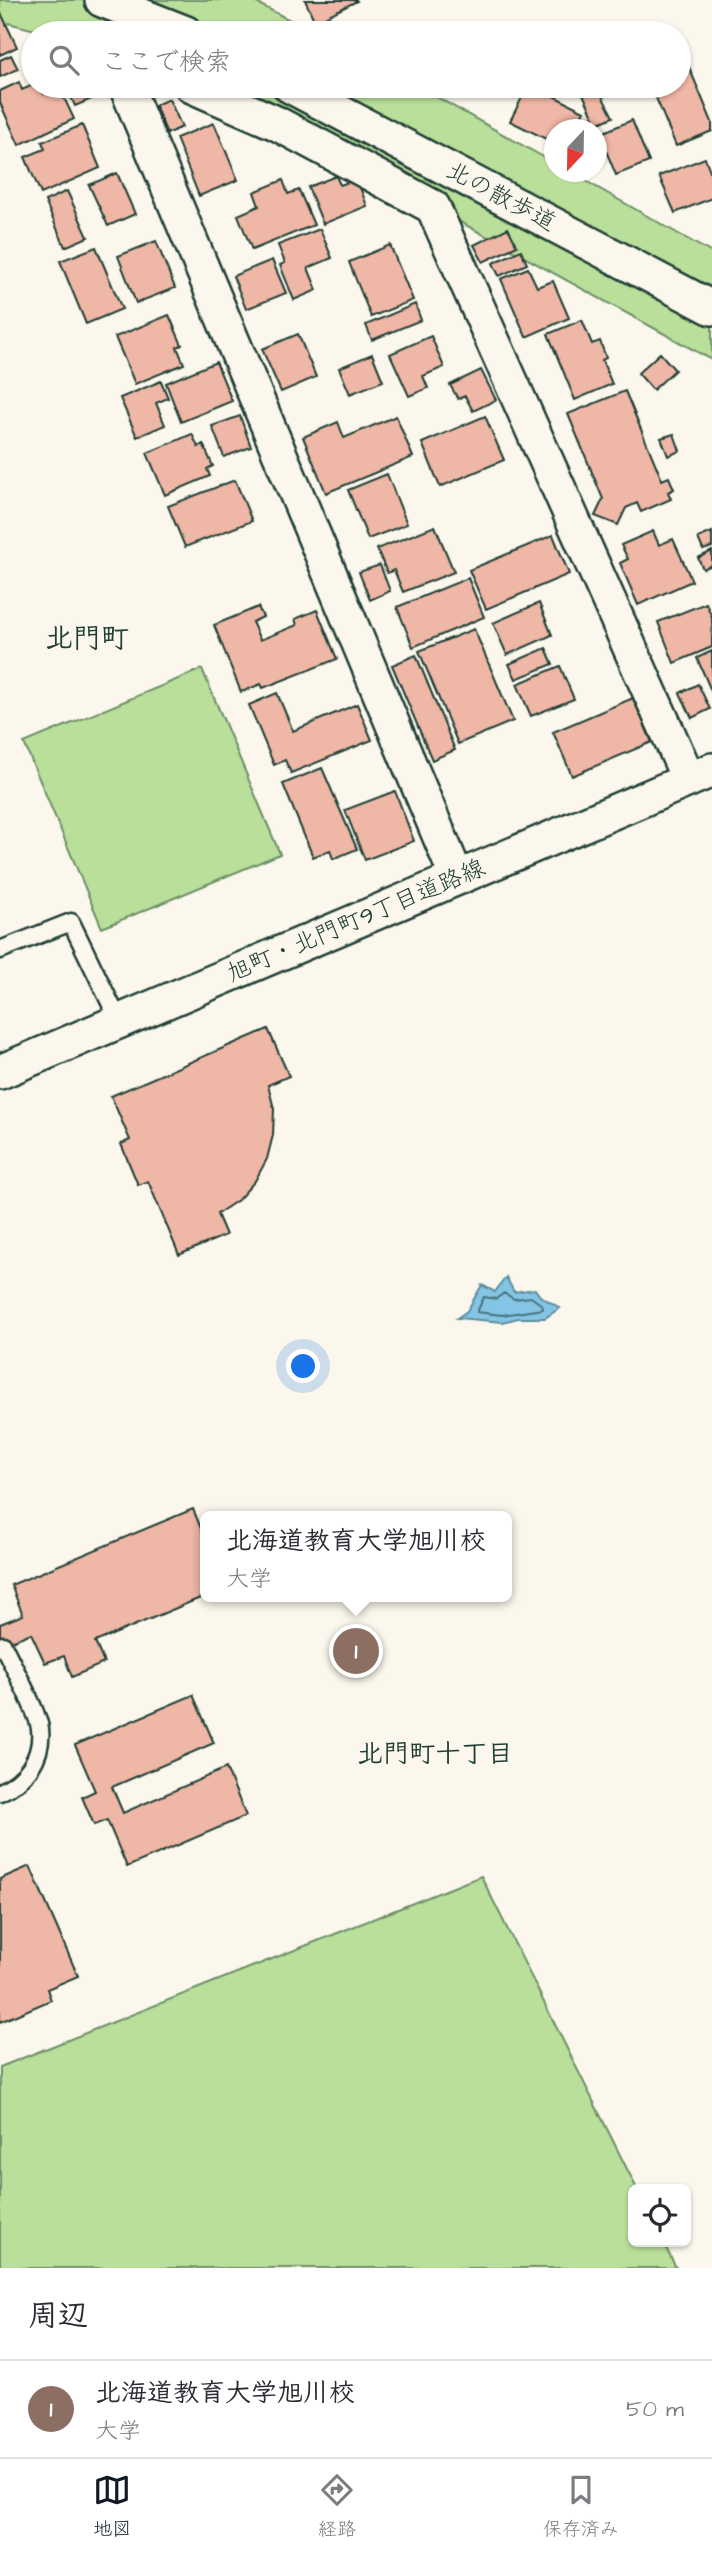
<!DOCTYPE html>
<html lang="ja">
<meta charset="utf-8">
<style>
:root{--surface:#fff;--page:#f2f2f3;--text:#2b2b33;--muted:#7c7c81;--line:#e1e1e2;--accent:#111827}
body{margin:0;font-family:"Architects Daughter","Klee One",sans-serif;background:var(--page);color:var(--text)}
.controls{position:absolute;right:21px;bottom:21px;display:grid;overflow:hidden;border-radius:10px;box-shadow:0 2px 5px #0004}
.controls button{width:63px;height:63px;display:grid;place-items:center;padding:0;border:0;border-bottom:2px solid var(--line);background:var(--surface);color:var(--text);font:35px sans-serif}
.compass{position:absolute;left:544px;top:119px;width:63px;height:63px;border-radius:50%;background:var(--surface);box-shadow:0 2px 5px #0004;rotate:202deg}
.you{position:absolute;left:304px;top:1367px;width:24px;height:24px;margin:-18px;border:5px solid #fff;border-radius:50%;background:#1a73e8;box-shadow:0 0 0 10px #1a73e833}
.badge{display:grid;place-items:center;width:46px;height:46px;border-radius:50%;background:var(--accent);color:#fff;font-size:23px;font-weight:700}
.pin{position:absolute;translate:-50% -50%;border:4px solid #fff;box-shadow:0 2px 7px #0006}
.popup{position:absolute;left:200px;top:1511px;width:312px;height:91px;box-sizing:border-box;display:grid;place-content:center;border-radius:10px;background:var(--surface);filter:drop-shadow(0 2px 5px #0005);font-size:23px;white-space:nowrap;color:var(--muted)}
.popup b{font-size:26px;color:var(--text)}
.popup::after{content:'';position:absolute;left:50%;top:100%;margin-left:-14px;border:14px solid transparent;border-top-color:var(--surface)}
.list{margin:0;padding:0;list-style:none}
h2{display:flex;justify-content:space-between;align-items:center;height:91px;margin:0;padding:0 28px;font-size:30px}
h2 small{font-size:23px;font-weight:400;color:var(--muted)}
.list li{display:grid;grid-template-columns:46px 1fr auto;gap:21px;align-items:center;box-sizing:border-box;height:98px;padding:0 28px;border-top:2px solid var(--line)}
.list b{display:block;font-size:26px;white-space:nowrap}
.list p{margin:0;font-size:23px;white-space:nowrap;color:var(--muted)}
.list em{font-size:23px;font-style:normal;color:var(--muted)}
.icon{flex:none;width:38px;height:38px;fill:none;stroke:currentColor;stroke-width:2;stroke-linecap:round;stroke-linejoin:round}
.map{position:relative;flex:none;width:712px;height:2268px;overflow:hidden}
.search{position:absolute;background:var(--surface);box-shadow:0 2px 5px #0004;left:21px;right:21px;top:21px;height:77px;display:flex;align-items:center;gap:18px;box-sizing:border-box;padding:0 24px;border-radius:38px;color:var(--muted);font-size:26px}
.sheet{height:189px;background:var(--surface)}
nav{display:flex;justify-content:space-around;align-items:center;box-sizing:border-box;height:98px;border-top:2px solid var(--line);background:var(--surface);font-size:19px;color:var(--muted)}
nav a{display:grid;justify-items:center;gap:4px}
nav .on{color:var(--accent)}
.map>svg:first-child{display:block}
.green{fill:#badf9a;stroke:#6c8e67;stroke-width:2}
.water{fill:#84c4e5;stroke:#5c8e9e;stroke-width:2}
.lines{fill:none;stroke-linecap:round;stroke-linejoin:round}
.shore{stroke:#47737b;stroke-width:2}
.building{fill:#efb7a6;stroke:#1f3d34;stroke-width:2}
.lane-casing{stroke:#1f3d34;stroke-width:21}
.street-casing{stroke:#1f3d34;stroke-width:38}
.lane{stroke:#fbf7ec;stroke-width:16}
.street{stroke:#fbf7ec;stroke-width:33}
.labels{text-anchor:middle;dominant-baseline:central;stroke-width:6;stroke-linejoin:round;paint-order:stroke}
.street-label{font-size:24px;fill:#1f3d34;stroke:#fbf7ec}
.neighbourhood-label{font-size:26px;font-weight:bold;fill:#1f3d34;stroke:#fbf7ec}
.quarter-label{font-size:28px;font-weight:bold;fill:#1f3d34;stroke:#fbf7ec}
</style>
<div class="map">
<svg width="712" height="2268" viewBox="0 0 712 2268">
<rect width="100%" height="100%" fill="#fbf7ec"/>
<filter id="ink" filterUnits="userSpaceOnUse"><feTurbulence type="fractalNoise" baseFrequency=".0143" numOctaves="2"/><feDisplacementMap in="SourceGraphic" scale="14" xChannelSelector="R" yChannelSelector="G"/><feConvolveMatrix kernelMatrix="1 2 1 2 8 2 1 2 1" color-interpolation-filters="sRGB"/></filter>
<g filter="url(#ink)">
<path class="green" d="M0 0H251L315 33H47L0 21Z
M192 86H417L554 163V172H570L712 253V360L433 207Z
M202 669 280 854 102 928 24 743Z
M481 1876 637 2189H633V2242H663L676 2268H0V2067Z"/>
<path class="water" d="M506 1277 514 1292 535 1289 540 1296 560 1308 545 1318H518L503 1322 457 1318 467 1311 482 1285 495 1292Z"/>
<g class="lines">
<path class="shore" d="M504 1293 514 1299 531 1297 542 1305 543 1309 502 1315 477 1312 484 1297 496 1299Z"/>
</g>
<path class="building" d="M305 0H356L357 1 315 22Z
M1 13 17 47 0 55V14Z
M11 55 18 69 0 77V60Z
M679 65 681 70 689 67 712 122V131L676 146 651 86H679Z
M19 82 22 90 33 85 40 86 44 94 59 87 74 119 19 145 0 103V91Z
M66 86H96L101 95 75 106Z
M528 86H533L584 111 575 130H554V143L510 121Z
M597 86 613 117 597 124 582 92Z
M169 99 182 127 167 134 155 105Z
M632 120 649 162 616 175 599 134Z
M214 123 238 180 199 196 176 138Z
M82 125 100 168 41 194 25 157 45 149 42 142Z
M705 158 712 176V198L675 213 659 176Z
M117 173 135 214 108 226 89 185Z
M336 176 340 185 357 179 367 206 323 224 308 187Z
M283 180 288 194 299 190 314 225 252 250 238 215 259 206 254 192Z
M67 191 88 237 65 247 45 201Z
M508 228 517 246 483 262 474 245Z
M320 229 332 258 308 268 317 290 294 300 280 265 285 263 278 245Z
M156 241 175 288 136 303 118 256Z
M390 245 413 300 371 317 349 262Z
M96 247 122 309 86 324 60 261Z
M521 250 527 264 499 276 493 263Z
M272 260 286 293 246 309 233 276Z
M528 268 537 287 553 281 569 318 526 337 501 279Z
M415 304 421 320 372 340 366 325Z
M169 315 182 345 177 347 184 364 135 384 115 337Z
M582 320 592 344 600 341 606 358 602 360 612 384 575 400 548 334Z
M298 334 316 377 281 392 262 349Z
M431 336 444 367 423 376 428 388 409 396 390 354Z
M660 353 675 370 653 390 638 373Z
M372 354 383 381 350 394 339 368Z
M216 362 232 401 181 422 166 383Z
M481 370 496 400 473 411 465 396 458 399 450 385Z
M161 381 168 398 156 403 165 425 137 437 120 398Z
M625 391 662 480 669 477 674 489 668 492 671 499 641 512 637 503 626 508 618 525 595 516 603 499 568 414Z
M240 416 251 447 224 457 212 426Z
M396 416 413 457 326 493 303 437 338 422 344 438Z
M485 416 504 460 440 487 422 443Z
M192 434 198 447 203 444 213 466 207 469 210 476 165 495 147 453Z
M674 434 680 451 668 456 661 438Z
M387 474 407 524 368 539 348 490Z
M235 480 252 521 185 547 168 506Z
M435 526 454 572 403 592 394 570 387 573 377 549Z
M653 531 659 545 673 539 692 581 638 605 620 563 628 559 621 545Z
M712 532V547L703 550 698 538Z
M553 535 569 574 486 609 469 570Z
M712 551V565L703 569 698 558Z
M380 565 390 591 370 600 359 572Z
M468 578 484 617 413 647 397 607Z
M539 603 552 635 507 655 493 623Z
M706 603 712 617V647L674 663 658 622Z
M258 607 263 617 252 622 260 640 297 625 295 619 317 610 337 659 263 688 261 684 241 692 214 625Z
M474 629 513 721 458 744 419 651Z
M546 648 553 664 516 679 509 664Z
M712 651V693L697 658Z
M416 655 455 750 432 760 392 665Z
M560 666 574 699 531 716 517 684Z
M698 684 710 709 692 718 680 693Z
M277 693 293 731 357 704 372 740 291 773 285 760 274 765 249 705Z
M633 698 652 742 572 776 553 732Z
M322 768 357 849 333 859 330 850 313 857 283 784Z
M395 791 414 841 365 860 345 810Z
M268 1029 289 1076 268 1085 274 1109 273 1135 267 1159 255 1181 238 1200 217 1214 226 1235 179 1255 148 1181 138 1185 121 1144 130 1140 111 1096Z
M193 1509 205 1538V1596L95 1642 104 1663 72 1677 64 1656 45 1663 31 1633 0 1646V1624L23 1615 11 1585Z
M193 1695 214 1743 112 1787 123 1813 226 1768 246 1816 127 1867 107 1820 94 1825 82 1797 95 1791 75 1745Z
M30 1866 78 1976 47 1989 51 2000 0 2022V1879Z"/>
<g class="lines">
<defs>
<path id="lane" d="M0 950 71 922 119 1021
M0 1792C25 1781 43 1758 40 1729 39 1714 11 1662 3 1645"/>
<path id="street" d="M102 0 186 33
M126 86 457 878
M192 86 276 123 433 207 689 780
M290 86 712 308
M0 1072 712 770"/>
</defs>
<use href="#lane" class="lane-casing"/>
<use href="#street" class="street-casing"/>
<use href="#lane" class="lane"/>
<use href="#street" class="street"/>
</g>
</g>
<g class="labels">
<g class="street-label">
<text transform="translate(501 197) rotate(28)">北の散歩道</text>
<text transform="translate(356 921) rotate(-23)">旭町・北門町9丁目道路線</text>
</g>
<g class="neighbourhood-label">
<text x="435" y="1754">北門町十丁目</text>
</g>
<g class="quarter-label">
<text x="87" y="638">北門町</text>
</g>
</g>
</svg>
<div class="controls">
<button><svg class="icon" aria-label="locate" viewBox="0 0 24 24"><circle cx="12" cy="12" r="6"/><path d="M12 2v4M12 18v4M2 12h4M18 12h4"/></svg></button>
</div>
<svg class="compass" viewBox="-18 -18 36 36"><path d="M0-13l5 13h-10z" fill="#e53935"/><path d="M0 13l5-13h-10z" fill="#7c7c81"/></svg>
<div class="you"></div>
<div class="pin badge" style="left:356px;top:1651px;background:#8d6e63">1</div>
<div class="popup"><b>北海道教育大学旭川校</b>大学</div>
<div class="search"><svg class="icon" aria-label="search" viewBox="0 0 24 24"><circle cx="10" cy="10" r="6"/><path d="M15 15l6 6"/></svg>ここで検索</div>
</div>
<section class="sheet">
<h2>周辺<small></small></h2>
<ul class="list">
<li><span class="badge" style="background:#8d6e63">1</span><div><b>北海道教育大学旭川校</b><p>大学</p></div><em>50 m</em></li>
</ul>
</section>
<nav>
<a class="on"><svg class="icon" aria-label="map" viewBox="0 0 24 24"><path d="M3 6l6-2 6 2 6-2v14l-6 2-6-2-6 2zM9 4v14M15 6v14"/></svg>地図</a>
<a><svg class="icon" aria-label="directions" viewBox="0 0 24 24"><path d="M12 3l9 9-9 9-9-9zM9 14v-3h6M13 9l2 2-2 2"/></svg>経路</a>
<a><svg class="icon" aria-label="saved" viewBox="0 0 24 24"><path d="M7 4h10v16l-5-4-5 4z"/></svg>保存済み</a>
</nav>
